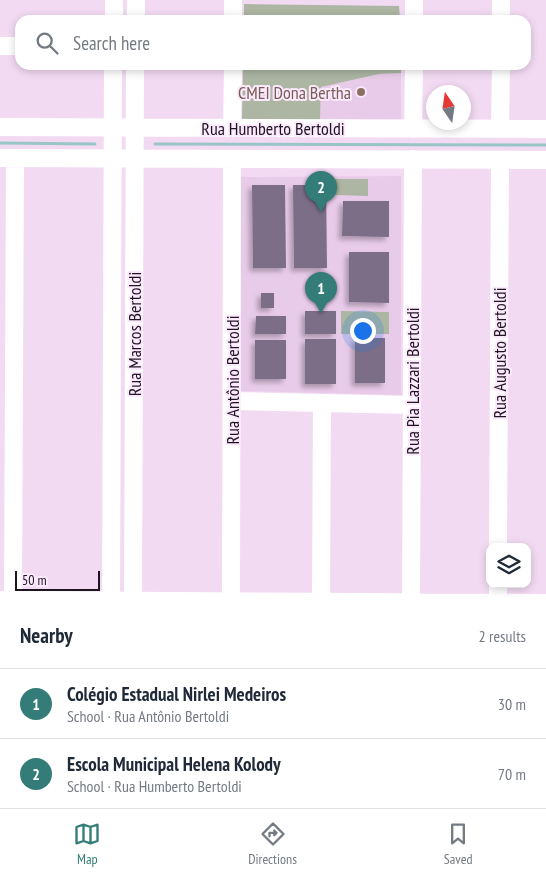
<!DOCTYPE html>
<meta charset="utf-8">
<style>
:root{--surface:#fff;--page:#f6f6f7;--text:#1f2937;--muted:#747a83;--line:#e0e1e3;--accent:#337c78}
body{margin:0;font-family:"PT Sans Narrow",sans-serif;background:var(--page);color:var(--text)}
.controls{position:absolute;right:15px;bottom:15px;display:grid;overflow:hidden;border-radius:10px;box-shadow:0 2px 8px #0003}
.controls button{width:45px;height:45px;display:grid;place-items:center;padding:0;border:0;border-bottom:1px solid var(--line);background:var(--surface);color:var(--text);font:25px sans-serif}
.compass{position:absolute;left:426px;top:85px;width:45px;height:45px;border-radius:50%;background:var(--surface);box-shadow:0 2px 8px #0003;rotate:347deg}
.scale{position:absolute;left:15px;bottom:12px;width:85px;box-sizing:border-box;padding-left:5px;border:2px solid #1e161f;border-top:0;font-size:14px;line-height:18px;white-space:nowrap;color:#1e161f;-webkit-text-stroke:4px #fce9fd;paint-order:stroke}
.you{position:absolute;left:362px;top:330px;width:18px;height:18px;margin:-12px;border:4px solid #fff;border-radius:50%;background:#1a73e8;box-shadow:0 0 0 8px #1a73e833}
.badge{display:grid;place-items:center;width:32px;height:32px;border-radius:50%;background:var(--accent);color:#fff;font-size:16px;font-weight:700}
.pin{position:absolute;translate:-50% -41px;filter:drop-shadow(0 1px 2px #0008)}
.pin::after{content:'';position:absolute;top:26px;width:18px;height:15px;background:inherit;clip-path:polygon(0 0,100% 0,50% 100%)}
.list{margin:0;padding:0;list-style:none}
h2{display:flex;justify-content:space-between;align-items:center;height:65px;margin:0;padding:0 20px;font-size:21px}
h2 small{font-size:16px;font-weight:400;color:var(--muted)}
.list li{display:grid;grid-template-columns:32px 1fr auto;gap:15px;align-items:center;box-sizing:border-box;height:70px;padding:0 20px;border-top:1px solid var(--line)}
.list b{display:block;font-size:19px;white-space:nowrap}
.list p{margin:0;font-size:16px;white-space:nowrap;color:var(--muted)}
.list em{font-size:16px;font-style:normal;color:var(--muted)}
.icon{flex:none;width:28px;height:28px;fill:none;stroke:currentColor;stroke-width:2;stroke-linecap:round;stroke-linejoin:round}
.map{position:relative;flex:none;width:546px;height:603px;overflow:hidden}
.search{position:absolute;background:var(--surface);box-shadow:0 2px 8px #0003;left:15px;right:15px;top:15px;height:55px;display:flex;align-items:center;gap:12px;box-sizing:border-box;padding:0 18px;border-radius:15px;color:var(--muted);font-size:19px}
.sheet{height:205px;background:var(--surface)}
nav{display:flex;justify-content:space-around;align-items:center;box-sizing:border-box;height:70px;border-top:1px solid var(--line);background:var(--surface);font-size:14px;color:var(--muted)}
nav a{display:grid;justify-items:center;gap:2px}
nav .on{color:var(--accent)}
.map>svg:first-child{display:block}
.built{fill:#e8cbe9}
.green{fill:#acb6a3}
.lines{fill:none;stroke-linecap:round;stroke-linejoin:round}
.stream{stroke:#99c5c7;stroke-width:3}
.building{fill:#7c6e87;filter:url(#shadow)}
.minor{stroke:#fff;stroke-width:18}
.education-dot{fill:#8d6e63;stroke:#fce9fd;stroke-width:2}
.labels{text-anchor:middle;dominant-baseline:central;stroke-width:4;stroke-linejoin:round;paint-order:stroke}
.education-label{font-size:18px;fill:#785e54;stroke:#fce9fd;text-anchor:end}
.street-label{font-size:18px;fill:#1e161f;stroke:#fce9fd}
</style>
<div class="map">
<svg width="546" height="603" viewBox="0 0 546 603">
<defs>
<filter id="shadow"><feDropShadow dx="-3.5" dy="3.5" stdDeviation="2.5" flood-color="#0004"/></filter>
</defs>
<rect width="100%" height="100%" fill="#f2daf3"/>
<path class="built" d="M401 73V122L320 121 321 87 379 74Z
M401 176V395L241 391V177Z"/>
<path class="green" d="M244 4 399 6 400 20H244Z
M243 65H401V73L379 74 321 87 320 121 242 120Z
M335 179H368V196L335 195Z
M341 311 389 312V334H341Z"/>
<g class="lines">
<path class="stream" d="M0 143 95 144
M155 144 546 145"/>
</g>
<path class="building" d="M252 185H285L286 268H253Z
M293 185H326L327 268H294Z
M343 201H389V237L342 236Z
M349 252H389V303L349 302Z
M261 293H274V308H261Z
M305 311H336V334H305Z
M256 316H286V334H255Z
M355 338H385V383H355Z
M305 339H336V384H305Z
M255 340H286V379H255Z"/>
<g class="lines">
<path class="minor" d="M114 20V0
M136 20V0
M233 20V0
M414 20V0
M501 20V0
M0 46H20
M0 127 546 129
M232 128 233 65
M413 129 414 65
M500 129 501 65
M0 158 546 160
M232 401 412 405
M498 547 500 160
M0 600 546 603
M13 600 15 158
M231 601 232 159
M321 602 322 403
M411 602 413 159
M498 602V584
M111 603 113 65
M133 603 135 65"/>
</g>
<circle class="education-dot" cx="361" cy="92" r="5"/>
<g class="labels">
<g class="education-label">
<text x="351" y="92">CMEI Dona Bertha</text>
</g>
<g class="street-label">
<text x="273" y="128">Rua Humberto Bertoldi</text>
<text transform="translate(134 334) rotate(-90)">Rua Marcos Bertoldi</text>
<text transform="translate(499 353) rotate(-90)">Rua Augusto Bertoldi</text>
<text transform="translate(232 380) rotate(-90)">Rua Antônio Bertoldi</text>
<text transform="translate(412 381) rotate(-90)">Rua Pia Lazzari Bertoldi</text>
</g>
</g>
</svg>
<div class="controls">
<button><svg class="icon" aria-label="layers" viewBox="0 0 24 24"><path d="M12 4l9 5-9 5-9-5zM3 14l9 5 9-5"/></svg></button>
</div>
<svg class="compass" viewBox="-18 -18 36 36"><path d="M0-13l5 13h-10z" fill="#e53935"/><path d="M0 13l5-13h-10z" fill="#747a83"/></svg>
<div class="scale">50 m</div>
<div class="you"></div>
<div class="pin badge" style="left:321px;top:313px">1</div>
<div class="pin badge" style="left:321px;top:212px">2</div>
<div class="search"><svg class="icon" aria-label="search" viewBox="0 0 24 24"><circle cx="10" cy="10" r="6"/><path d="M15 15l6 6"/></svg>Search here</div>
</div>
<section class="sheet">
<h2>Nearby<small>2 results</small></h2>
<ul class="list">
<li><span class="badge">1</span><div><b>Colégio Estadual Nirlei Medeiros</b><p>School · Rua Antônio Bertoldi</p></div><em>30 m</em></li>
<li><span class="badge">2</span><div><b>Escola Municipal Helena Kolody</b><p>School · Rua Humberto Bertoldi</p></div><em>70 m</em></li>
</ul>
</section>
<nav>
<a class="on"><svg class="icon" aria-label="map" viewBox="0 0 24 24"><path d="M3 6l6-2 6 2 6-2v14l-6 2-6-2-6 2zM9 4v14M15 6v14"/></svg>Map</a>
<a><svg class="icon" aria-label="directions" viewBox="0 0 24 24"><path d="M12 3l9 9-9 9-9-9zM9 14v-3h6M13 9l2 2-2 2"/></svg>Directions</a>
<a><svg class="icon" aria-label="saved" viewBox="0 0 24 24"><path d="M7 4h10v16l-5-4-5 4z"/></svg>Saved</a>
</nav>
